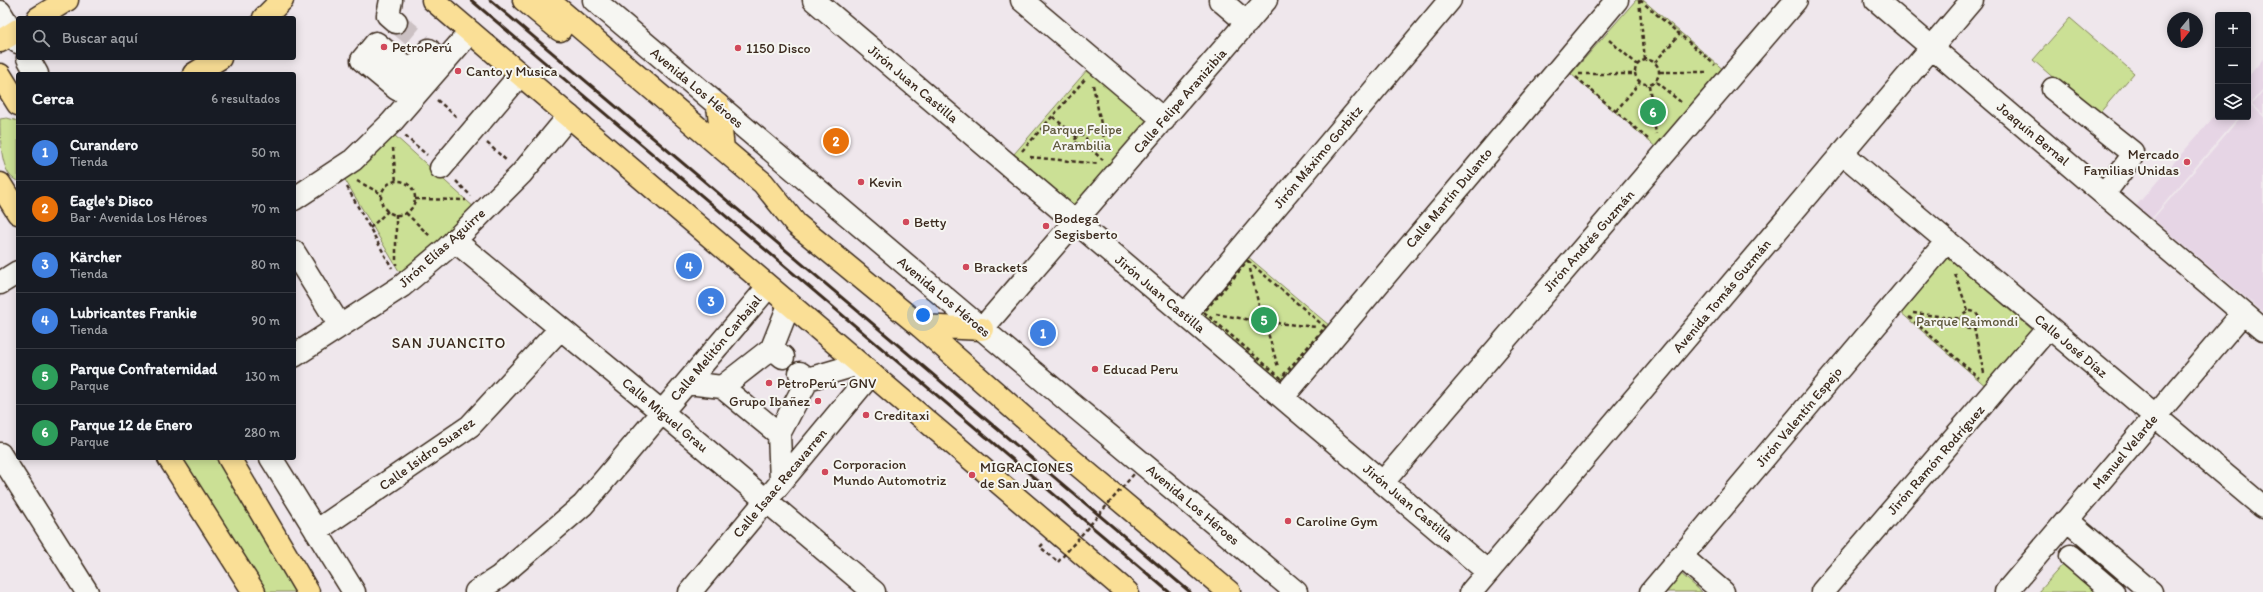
<!DOCTYPE html>
<html lang="es">
<meta charset="utf-8">
<style>
:root{--surface:#171b24;--page:#242831;--text:#f1f3f6;--muted:#9ea1a6;--line:#363941;--accent:#0b8043}
body{margin:0;font-family:Itim,sans-serif;background:var(--page);color:var(--text)}
.controls{position:absolute;right:12px;top:12px;display:grid;overflow:hidden;border-radius:4px;box-shadow:0 2px 10px #0003}
.controls button{width:36px;height:36px;display:grid;place-items:center;padding:0;border:0;border-bottom:1px solid var(--line);background:var(--surface);color:var(--text);font:20px sans-serif}
.compass{position:absolute;left:2167px;top:12px;width:36px;height:36px;border-radius:50%;background:var(--surface);box-shadow:0 2px 10px #0003;rotate:198deg}
.you{position:absolute;left:923px;top:315px;width:14px;height:14px;margin:-10px;border:3px solid #fff;border-radius:50%;background:#1a73e8;box-shadow:0 0 0 6px #1a73e833}
.badge{display:grid;place-items:center;width:26px;height:26px;border-radius:50%;background:var(--accent);color:#fff;font-size:13px;font-weight:700}
.pin{position:absolute;translate:-50% -50%;border:2px solid #fff;box-shadow:0 1px 4px #0006}
.list{margin:0;padding:0;list-style:none}
h2{display:flex;justify-content:space-between;align-items:center;height:52px;margin:0;padding:0 16px;font-size:17px}
h2 small{font-size:13px;font-weight:400;color:var(--muted)}
.list li{display:grid;grid-template-columns:26px 1fr auto;gap:12px;align-items:center;box-sizing:border-box;height:56px;padding:0 16px;border-top:1px solid var(--line)}
.list b{display:block;font-size:15px;white-space:nowrap}
.list p{margin:0;font-size:13px;white-space:nowrap;color:var(--muted)}
.list em{font-size:13px;font-style:normal;color:var(--muted)}
.icon{flex:none;width:22px;height:22px;fill:none;stroke:currentColor;stroke-width:2;stroke-linecap:round;stroke-linejoin:round}
.map{position:relative;flex:none;width:2263px;height:592px;overflow:hidden}
.search{position:absolute;background:var(--surface);box-shadow:0 2px 10px #0003;left:16px;top:16px;width:280px;height:44px;display:flex;align-items:center;gap:10px;box-sizing:border-box;padding:0 14px;border-radius:4px;color:var(--muted);font-size:15px}
.panel{position:absolute;background:var(--surface);box-shadow:0 2px 10px #0003;left:16px;top:72px;width:280px;height:388px;border-radius:4px}
.map>svg:first-child{display:block}
.built{fill:#e6d5e5}
.green{fill:#cbe095;stroke:#83855a}
.lines{fill:none;stroke-linecap:round;stroke-linejoin:round}
.minor-tunnel{stroke:#cbc1c3;stroke-width:22;stroke-dasharray:22 11;stroke-linecap:butt}
.minor-casing{stroke:#3b2a1e;stroke-width:25}
.major-casing{stroke:#3b2a1e;stroke-width:25}
.path{stroke:#3b2a1e;stroke-width:2.5;stroke-dasharray:4 3;stroke-linecap:butt}
.minor{stroke:#f6f6f2;stroke-width:22}
.major{stroke:#fadf96;stroke-width:22}
.rail{stroke:#3b2a1e;stroke-width:3}
.path-bridge{stroke:#3b2a1e;stroke-width:2.5;stroke-dasharray:4 3;stroke-linecap:butt}
.poi-dot{fill:#d1495b;stroke:#f6f6f2;stroke-width:1.5}
.labels{text-anchor:middle;dominant-baseline:central;stroke-width:4;stroke-linejoin:round;paint-order:stroke}
.poi-label{font-size:14px;fill:#3b2a1e;stroke:#f6f6f2;text-anchor:start}
.street-label{font-size:14px;fill:#3b2a1e;stroke:#f6f6f2}
.park-label{font-size:14px;fill:#5f583c;stroke:#f6f6f2}
.neighbourhood-label{font-size:15px;letter-spacing:1px;fill:#3b2a1e;stroke:#f6f6f2}
</style>
<div class="map">
<svg width="2263" height="592" viewBox="0 0 2263 592">
<rect width="100%" height="100%" fill="#efe7ec"/>
<filter id="ink" filterUnits="userSpaceOnUse"><feTurbulence type="fractalNoise" baseFrequency=".025" numOctaves="2"/><feDisplacementMap in="SourceGraphic" scale="8" xChannelSelector="R" yChannelSelector="G"/><feConvolveMatrix kernelMatrix="1 2 1 2 8 2 1 2 1" color-interpolation-filters="sRGB"/></filter>
<g filter="url(#ink)">
<path class="built" d="M2263 59V89L2248 106V77Z
M2263 91V114L2252 104Z
M2251 105 2263 116V312L2153 219 2241 117H2248V109Z
M2218 112V117H2238L2151 219 2136 206Z"/>
<path class="green" d="M1636 0H1643L1726 72 1658 149 1571 74Z
M2070 18 2134 73 2097 116 2033 60Z
M1088 69 1150 122 1076 207 1014 154Z
M7 118 18 121V181C0 176 0 137 0 119Z
M394 135 476 209 402 276 344 178Z
M1247 256 1330 326 1281 383 1198 313Z
M1947 256 2035 332 1987 387 1899 311Z
M181 458H221L301 592H264Z
M2064 563 2098 592H2038Z
M1680 573 1702 592H1664Z"/>
<g class="lines">
<path class="minor-tunnel" d="M396 22 422 44"/>
<defs>
<path id="minor" d="M391 0 388 15 396 22
M594 0 982 329 1296 592
M814 0 1488 572
M1022 0 1164 120
M1220 0 1247 23
M1876 0 2263 330
M0 12 18 42
M28 58 37 74
M402 83 429 50
M397 89 362 60 376 43 411 72
M2053 89 2132 152 2131 158 2104 194
M1842 153 2263 507
M441 168 520 75
M294 199 353 160 391 123 470 32
M455 241 663 413 874 592
M294 252 340 326
M0 283 18 272
M1185 315 1450 0
M982 329 1266 0
M294 356 402 286 446 249 521 174 569 116
M783 357 772 348 789 305
M800 373 808 379 859 364
M688 383 722 387 779 434
M722 387 772 348
M1283 397 1617 0
M0 454 87 592
M271 458 354 592
M781 481 779 434 808 379
M1383 482 1796 0
M2067 520 2151 592
M316 531 470 426 560 329
M1681 556 1723 592
M2071 556 2113 592
M476 592 499 577 583 505 768 287
M690 592 871 374
M1471 592 1972 0
M1651 592 1947 241
M1822 592 2049 327
M2006 592 2243 313"/>
<path id="major" d="M433 0 1127 592
M524 0 560 30
M548 0 763 183 796 224 920 326 1066 455 1229 592
M38 18 67 0
M264 18 282 0
M0 41 18 30
M194 74 220 58
M0 75 18 104
M718 105 723 149
M0 184 18 213
M920 326 982 329
M169 458 254 592
M229 458 308 592"/>
</defs>
<use href="#minor" class="minor-casing"/>
<use href="#major" class="major-casing"/>
<path class="path" d="M1639 0 1645 60
M1640 0 1715 65
M1609 40 1638 65
M1635 72a12 12 0 1 1 24 0a12 12 0 1 1-24 0Z
M1655 62 1680 34
M1660 72H1709
M1579 74H1635
M1576 77 1649 140
M1656 82 1682 103
M1093 85 1107 153
M1649 85 1656 134
M437 100 458 118
M1616 111 1640 82
M1053 117 1077 137
M1075.5 140a5.5 5.5 0 1 1 11 0a5.5 5.5 0 1 1-11 0Z
M405 136 427 155
M487 143 507 161
M1085 144 1103 160
M393 148 396 182
M1022 151 1086 78
M1030 157 1099 164
M357 181 382 194
M456 181 471 196
M381 198a17 17 0 1 1 34 0a17 17 0 1 1-34 0Z
M347 187 392 268
M415 199 466 200
M406 213 431 237
M396 214V265
M370 228 388 211
M1248 261 1325 327 1281 378 1204 312Z
M1250 269 1260 310
M1955 274 1968 311
M1961 320a9 9 0 1 1 18 0a9 9 0 1 1-18 0Z
M1913 313 1962 319
M1216 314 1251 320
M1909 317 1979 378
M1979 321 2018 327
M1276 323 1317 327
M1974 328 1984 373
M1268 333 1276 323 1260 310 1251 320 1268 333 1278 367
M1043 544 1040 547 1058 562"/>
<use href="#minor" class="minor"/>
<use href="#major" class="major"/>
<path class="rail" d="M471 0 1169 592
M490 0 1190 592"/>
<path class="path-bridge" d="M1058 562 1134 474"/>
</g>
</g>
<g class="poi-dot">
<circle cx="384" cy="47" r="4"/>
<circle cx="738" cy="48" r="4"/>
<circle cx="458" cy="71" r="4"/>
<circle cx="2187" cy="162" r="4"/>
<circle cx="861" cy="182" r="4"/>
<circle cx="906" cy="222" r="4"/>
<circle cx="1046" cy="226" r="4"/>
<circle cx="966" cy="267" r="4"/>
<circle cx="1095" cy="369" r="4"/>
<circle cx="769" cy="383" r="4"/>
<circle cx="818" cy="401" r="4"/>
<circle cx="866" cy="415" r="4"/>
<circle cx="825" cy="472" r="4"/>
<circle cx="972" cy="475" r="4"/>
<circle cx="1288" cy="521" r="4"/>
</g>
<g class="labels">
<g class="poi-label">
<text x="392" y="47">PetroPerú</text>
<text x="746" y="48">1150 Disco</text>
<text x="466" y="71">Canto y Musica</text>
<text x="2179" y="154" text-anchor="end">Mercado<tspan x="2179" dy="16">Familias Unidas</tspan></text>
<text x="869" y="182">Kevin</text>
<text x="1054" y="218">Bodega<tspan x="1054" dy="16">Segisberto</tspan></text>
<text x="914" y="222">Betty</text>
<text x="974" y="267">Brackets</text>
<text x="1103" y="369">Educad Peru</text>
<text x="777" y="383">PetroPerú - GNV</text>
<text x="810" y="401" text-anchor="end">Grupo Ibañez</text>
<text x="874" y="415">Creditaxi</text>
<text x="833" y="464">Corporacion<tspan x="833" dy="16">Mundo Automotriz</tspan></text>
<text x="980" y="467">MIGRACIONES<tspan x="980" dy="16">de San Juan</tspan></text>
<text x="1296" y="521">Caroline Gym</text>
</g>
<g class="street-label">
<text transform="translate(913 84) rotate(40)">Jirón Juan Castilla</text>
<text transform="translate(697 88) rotate(40)">Avenida Los Héroes</text>
<text transform="translate(1180 101) rotate(-49)">Calle Felipe Aranizibia</text>
<text transform="translate(2033 134) rotate(40)">Joaquín Bernal</text>
<text transform="translate(1318 157) rotate(-50)">Jirón Máximo Gorbitz</text>
<text transform="translate(1449 198) rotate(-50)">Calle Martín Dulanto</text>
<text transform="translate(1589 241) rotate(-49)">Jirón Andrés Guzmán</text>
<text transform="translate(442 248) rotate(-42)">Jirón Elías Aguirre</text>
<text transform="translate(1160 294) rotate(40)">Jirón Juan Castilla</text>
<text transform="translate(1722 296) rotate(-50)">Avenida Tomás Guzmán</text>
<text transform="translate(944 297) rotate(40)">Avenida Los Héroes</text>
<text transform="translate(2071 346) rotate(40)">Calle José Díaz</text>
<text transform="translate(716 348) rotate(-50)">Calle Melitón Carbajal</text>
<text transform="translate(665 415) rotate(40)">Calle Miguel Grau</text>
<text transform="translate(1799 417) rotate(-50)">Jirón Valentín Espejo</text>
<text transform="translate(2125 452) rotate(-50)">Manuel Velarde</text>
<text transform="translate(427 454) rotate(-36)">Calle Isidro Suarez</text>
<text transform="translate(1936 460) rotate(-49)">Jirón Ramón Rodríguez</text>
<text transform="translate(780 483) rotate(-50)">Calle Isaac Recavarren</text>
<text transform="translate(1408 503) rotate(40)">Jirón Juan Castilla</text>
<text transform="translate(1193 505) rotate(40)">Avenida Los Héroes</text>
</g>
<g class="park-label">
<text x="1082" y="129">Parque Felipe<tspan x="1082" dy="16">Arambilia</tspan></text>
<text x="1967" y="321">Parque Raimondi</text>
</g>
<g class="neighbourhood-label">
<text x="449" y="343">SAN JUANCITO</text>
</g>
</g>
</svg>
<div class="controls">
<button>+</button>
<button>−</button>
<button><svg class="icon" aria-label="layers" viewBox="0 0 24 24"><path d="M12 4l9 5-9 5-9-5zM3 14l9 5 9-5"/></svg></button>
</div>
<svg class="compass" viewBox="-18 -18 36 36"><path d="M0-13l5 13h-10z" fill="#e53935"/><path d="M0 13l5-13h-10z" fill="#9ea1a6"/></svg>
<div class="you"></div>
<div class="pin badge" style="left:1043px;top:333px;background:#3f7fe0">1</div>
<div class="pin badge" style="left:836px;top:141px;background:#e8710a">2</div>
<div class="pin badge" style="left:711px;top:301px;background:#3f7fe0">3</div>
<div class="pin badge" style="left:689px;top:266px;background:#3f7fe0">4</div>
<div class="pin badge" style="left:1264px;top:320px;background:#2e9e5b">5</div>
<div class="pin badge" style="left:1653px;top:112px;background:#2e9e5b">6</div>
<div class="search"><svg class="icon" aria-label="search" viewBox="0 0 24 24"><circle cx="10" cy="10" r="6"/><path d="M15 15l6 6"/></svg>Buscar aquí</div>
<section class="panel">
<h2>Cerca<small>6 resultados</small></h2>
<ul class="list">
<li><span class="badge" style="background:#3f7fe0">1</span><div><b>Curandero</b><p>Tienda</p></div><em>50 m</em></li>
<li><span class="badge" style="background:#e8710a">2</span><div><b>Eagle's Disco</b><p>Bar · Avenida Los Héroes</p></div><em>70 m</em></li>
<li><span class="badge" style="background:#3f7fe0">3</span><div><b>Kärcher</b><p>Tienda</p></div><em>80 m</em></li>
<li><span class="badge" style="background:#3f7fe0">4</span><div><b>Lubricantes Frankie</b><p>Tienda</p></div><em>90 m</em></li>
<li><span class="badge" style="background:#2e9e5b">5</span><div><b>Parque Confraternidad</b><p>Parque</p></div><em>130 m</em></li>
<li><span class="badge" style="background:#2e9e5b">6</span><div><b>Parque 12 de Enero</b><p>Parque</p></div><em>280 m</em></li>
</ul>
</section>
</div>
